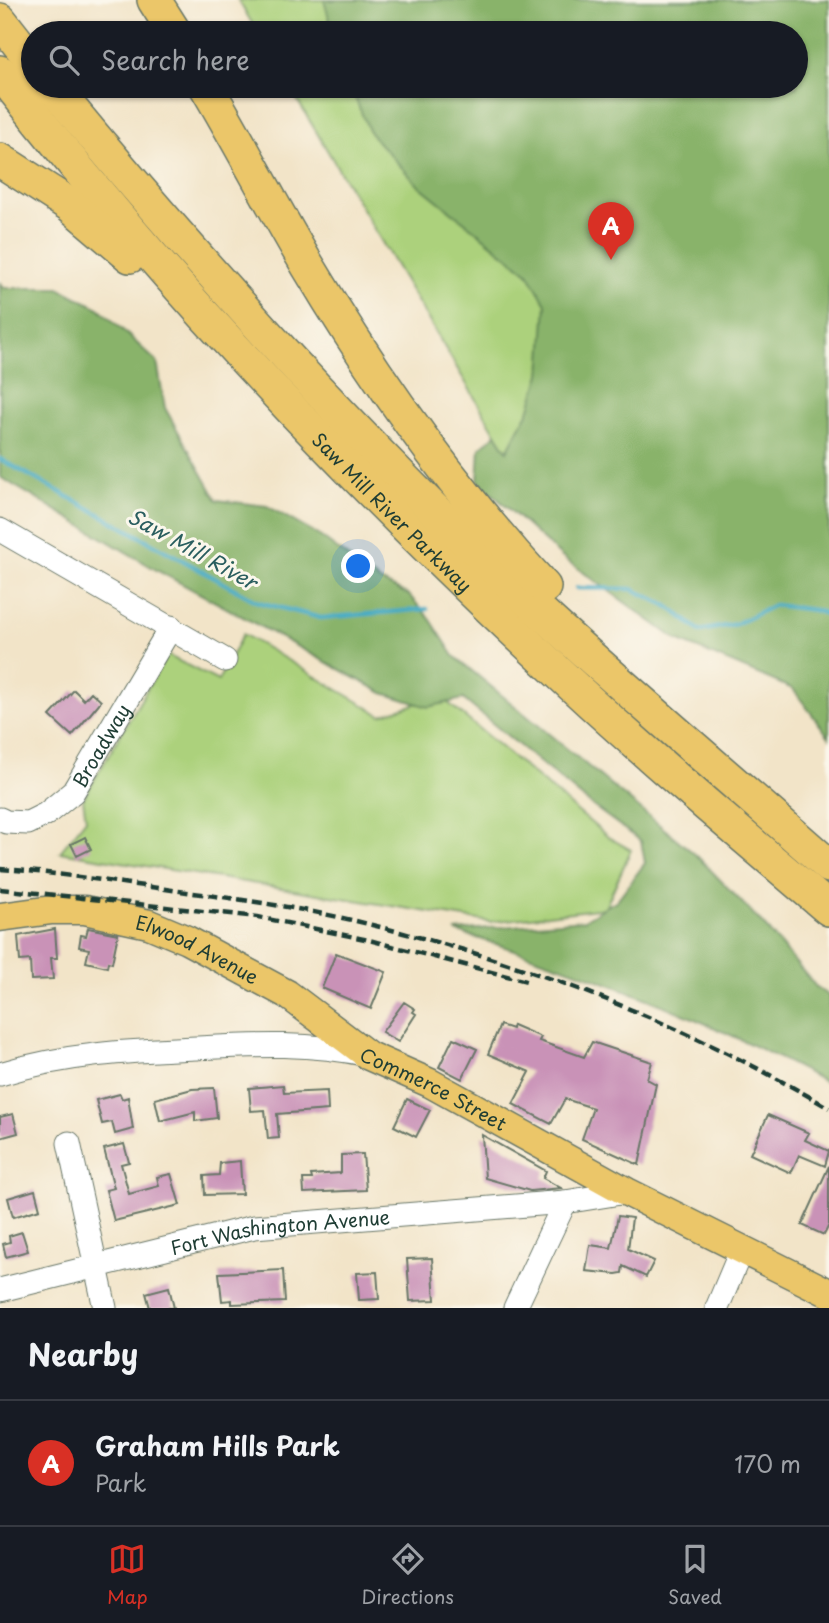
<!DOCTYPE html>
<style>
:root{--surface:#171b24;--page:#242831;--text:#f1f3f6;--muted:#9ea1a6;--line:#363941;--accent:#d93025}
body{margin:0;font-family:"Playpen Sans",sans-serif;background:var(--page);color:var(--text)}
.you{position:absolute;left:359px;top:567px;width:24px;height:24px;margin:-18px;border:5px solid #fff;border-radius:50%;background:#1a73e8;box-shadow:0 0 0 10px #1a73e833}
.badge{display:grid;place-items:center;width:46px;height:46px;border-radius:50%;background:var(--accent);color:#fff;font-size:23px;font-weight:700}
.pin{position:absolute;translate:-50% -58px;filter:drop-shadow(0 2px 4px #0008)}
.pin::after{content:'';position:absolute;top:37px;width:24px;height:21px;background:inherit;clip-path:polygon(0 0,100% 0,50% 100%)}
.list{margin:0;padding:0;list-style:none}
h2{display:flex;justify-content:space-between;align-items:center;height:91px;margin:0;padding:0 28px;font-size:30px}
h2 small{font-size:23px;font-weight:400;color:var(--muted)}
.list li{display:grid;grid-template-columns:46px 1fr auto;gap:21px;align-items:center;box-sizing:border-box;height:126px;padding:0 28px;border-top:2px solid var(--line)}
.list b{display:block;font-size:26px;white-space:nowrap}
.list p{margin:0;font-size:23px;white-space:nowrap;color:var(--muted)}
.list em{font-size:23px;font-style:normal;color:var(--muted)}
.icon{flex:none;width:38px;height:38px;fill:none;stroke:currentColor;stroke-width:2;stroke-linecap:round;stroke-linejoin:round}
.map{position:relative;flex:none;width:829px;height:1308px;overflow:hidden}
.search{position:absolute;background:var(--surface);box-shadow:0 2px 5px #0004;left:21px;right:21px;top:21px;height:77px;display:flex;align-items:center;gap:18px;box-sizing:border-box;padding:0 24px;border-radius:38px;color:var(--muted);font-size:26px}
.sheet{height:217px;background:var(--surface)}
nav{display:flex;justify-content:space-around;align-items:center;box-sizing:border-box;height:98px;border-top:2px solid var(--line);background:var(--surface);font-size:19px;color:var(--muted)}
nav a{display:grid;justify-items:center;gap:4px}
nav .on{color:var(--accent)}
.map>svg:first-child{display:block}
.green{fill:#acd17b;stroke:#668758;stroke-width:2}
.forest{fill:#89b36b;stroke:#547850;stroke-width:2}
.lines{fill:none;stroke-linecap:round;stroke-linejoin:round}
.stream{stroke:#44aac3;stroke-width:4.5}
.building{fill:#c992b7}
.minor-casing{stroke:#697768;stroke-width:25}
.major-casing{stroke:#697768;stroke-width:31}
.highway-casing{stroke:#697768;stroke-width:36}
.minor{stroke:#fff;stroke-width:23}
.major{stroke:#ebc669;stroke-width:28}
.highway{stroke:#ebc669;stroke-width:33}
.rail{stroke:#1f3d34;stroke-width:4.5;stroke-dasharray:10 5;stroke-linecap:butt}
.labels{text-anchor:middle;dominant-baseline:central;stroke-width:6;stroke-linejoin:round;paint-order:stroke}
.street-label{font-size:19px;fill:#1f3d34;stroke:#fbf7ec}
.water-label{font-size:21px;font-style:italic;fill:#2a5e5f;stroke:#fbf7ec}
</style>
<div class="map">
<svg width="829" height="1308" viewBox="0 0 829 1308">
<rect width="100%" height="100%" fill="#fbf7ec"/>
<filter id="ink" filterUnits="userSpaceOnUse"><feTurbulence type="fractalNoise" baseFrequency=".0143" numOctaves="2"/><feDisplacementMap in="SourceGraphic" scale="14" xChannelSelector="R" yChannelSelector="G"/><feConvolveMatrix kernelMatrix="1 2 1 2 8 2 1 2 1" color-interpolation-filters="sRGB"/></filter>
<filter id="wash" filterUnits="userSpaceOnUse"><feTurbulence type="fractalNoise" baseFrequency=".00686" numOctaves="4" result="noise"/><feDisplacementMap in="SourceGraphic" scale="28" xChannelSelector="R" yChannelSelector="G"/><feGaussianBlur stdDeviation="1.57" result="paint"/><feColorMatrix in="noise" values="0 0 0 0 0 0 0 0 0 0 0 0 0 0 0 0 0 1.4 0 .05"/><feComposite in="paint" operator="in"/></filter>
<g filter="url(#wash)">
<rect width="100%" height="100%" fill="#f2e4c8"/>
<path class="green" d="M238 0H829V574L538 504 289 86H796V33H258Z
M243 634 381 715 440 696 608 837 631 850 605 908 490 922 60 852 86 819 83 799 167 655 218 681Z"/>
<path class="forest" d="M324 0H829V737L793 689 677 640 562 557 478 481 480 448 496 434 507 451 529 411 541 374 546 304 528 273 417 184 370 133 350 86H796V33H333Z
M0 283 4 288H59L99 308 157 362 165 408 217 500 267 506 321 537 380 581 409 595 431 620 454 656 696 855 761 922 817 988 829 996V1084C709 1019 585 971 455 931L584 920 617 900 645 863 641 841 590 804 463 699 428 707 383 693 158 571 0 477Z"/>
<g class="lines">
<path class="stream" d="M0 459 258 602 321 618 427 609
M577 588 632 589 666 605 700 631 736 624 774 605 814 610 829 615"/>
</g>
<g id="blocks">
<path class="building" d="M74 690 84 700 91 692 101 701 72 736 50 716Z
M85 837 91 849 77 856 71 844Z
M88 928 118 934 112 963 108 962 107 967 86 962 89 949 79 947 81 935 86 936Z
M55 929 57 958H51L53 979 31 980 30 960 20 961 18 936Z
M336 953 386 972 371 1009 322 988Z
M404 1002 415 1009 413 1012 416 1014 398 1042 382 1032Z
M500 1025 512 1029 513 1025 541 1037 539 1041 584 1057 592 1042 652 1062 647 1079 656 1084 639 1165 582 1139 593 1108 565 1099 551 1124 513 1104 530 1072 488 1054Z
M453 1038 477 1049 462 1079 439 1067Z
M283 1085 284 1093 327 1091 328 1110 277 1114 279 1138 268 1139 265 1110 251 1111 249 1088Z
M214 1088 217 1118 195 1121V1112L160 1121 155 1099 192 1089Z
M120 1094 122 1099 128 1097 133 1129 115 1134 112 1122 102 1124 96 1100Z
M407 1099 430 1110 416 1137 394 1126Z
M13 1114 18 1133 0 1138V1117Z
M768 1115 809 1133 805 1140 829 1151 825 1166 799 1155 791 1173 750 1154Z
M482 1135 546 1171 543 1178 561 1188 530 1191 485 1178Z
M124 1144 129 1162 121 1164 129 1194 159 1186 157 1177 171 1174 180 1205 114 1221 106 1190 114 1188 104 1149Z
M363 1154 366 1190 304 1193 303 1179H312L311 1175 341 1173V1155Z
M240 1161 242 1194 205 1195 204 1176 219 1175 220 1163Z
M829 1166V1225L824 1235 802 1225Z
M35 1190 40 1209 13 1217 8 1198Z
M618 1216 632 1218 628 1249 654 1261 646 1277 623 1266 622 1273 616 1274 586 1271 590 1245 611 1248Z
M22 1232 28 1251 6 1257 3 1244 10 1242 9 1236Z
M432 1258 435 1300 410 1301 407 1259Z
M283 1270 285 1302 232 1304V1300L222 1301 219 1273Z
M377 1272 379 1299 359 1300 357 1273Z
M169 1287 174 1308H150L146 1293Z"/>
</g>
</g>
<g filter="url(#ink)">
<use href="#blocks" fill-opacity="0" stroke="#697768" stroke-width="2"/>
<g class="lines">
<defs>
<g id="minor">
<path d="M0 530 225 660"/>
<path id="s1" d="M0 819 6 822 28 823 46 814 73 792 171 627"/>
<path d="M0 1074C66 1054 128 1051 196 1048 255 1045 310 1042 368 1055"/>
<path d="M69 1143 105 1308"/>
<path id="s2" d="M0 1290 254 1227 565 1202 627 1192"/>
<path d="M515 1308 565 1202"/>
<path d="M717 1308 741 1251"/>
</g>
<g id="major">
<path id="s3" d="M0 917 52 910H85L149 924 187 940 287 994 369 1056 430 1083 627 1192 829 1293"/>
</g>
<g id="highway">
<path d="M154 0 175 33"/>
<path d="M0 20 33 62"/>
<path id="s4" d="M0 72C172 293 368 497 574 687 657 764 743 836 829 909"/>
<path d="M52 86C201 267 359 442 530 602 627 692 730 778 829 866"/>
<path d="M206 86C241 145 273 207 308 266 376 380 454 490 544 587"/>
<path d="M0 160 70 205 130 256"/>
</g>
</defs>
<use href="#minor" class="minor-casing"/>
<use href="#major" class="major-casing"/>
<use href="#highway" class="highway-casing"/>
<use href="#minor" class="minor"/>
<use href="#major" class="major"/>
<use href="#highway" class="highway"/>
<path class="rail" d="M0 869C53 872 105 881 158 888 229 898 302 907 372 925 531 964 688 1025 829 1108
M0 889 258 917 369 940 530 982"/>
</g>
</g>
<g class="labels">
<g class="street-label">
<text stroke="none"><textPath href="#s4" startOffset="590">Saw Mill River Parkway</textPath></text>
<text stroke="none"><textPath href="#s1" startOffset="138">Broadway</textPath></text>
<text stroke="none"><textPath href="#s3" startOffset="205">Elwood Avenue</textPath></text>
<text stroke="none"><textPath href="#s3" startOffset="481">Commerce Street</textPath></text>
<text stroke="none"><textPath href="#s2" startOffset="287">Fort Washington Avenue</textPath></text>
</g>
<g class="water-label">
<text transform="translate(193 548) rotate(29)">Saw Mill River</text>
</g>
</g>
</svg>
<div class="you"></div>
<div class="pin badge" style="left:611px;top:260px">A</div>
<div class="search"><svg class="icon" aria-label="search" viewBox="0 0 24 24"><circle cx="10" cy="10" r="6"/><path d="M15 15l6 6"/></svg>Search here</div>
</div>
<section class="sheet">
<h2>Nearby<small></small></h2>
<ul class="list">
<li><span class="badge">A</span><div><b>Graham Hills Park</b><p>Park</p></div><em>170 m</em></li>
</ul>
</section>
<nav>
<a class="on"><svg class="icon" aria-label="map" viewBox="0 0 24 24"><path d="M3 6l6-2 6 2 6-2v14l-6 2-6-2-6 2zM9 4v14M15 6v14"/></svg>Map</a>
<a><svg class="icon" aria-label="directions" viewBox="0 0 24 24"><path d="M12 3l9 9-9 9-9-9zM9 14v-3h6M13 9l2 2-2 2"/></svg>Directions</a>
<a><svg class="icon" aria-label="saved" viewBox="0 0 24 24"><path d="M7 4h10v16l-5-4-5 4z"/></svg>Saved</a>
</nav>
